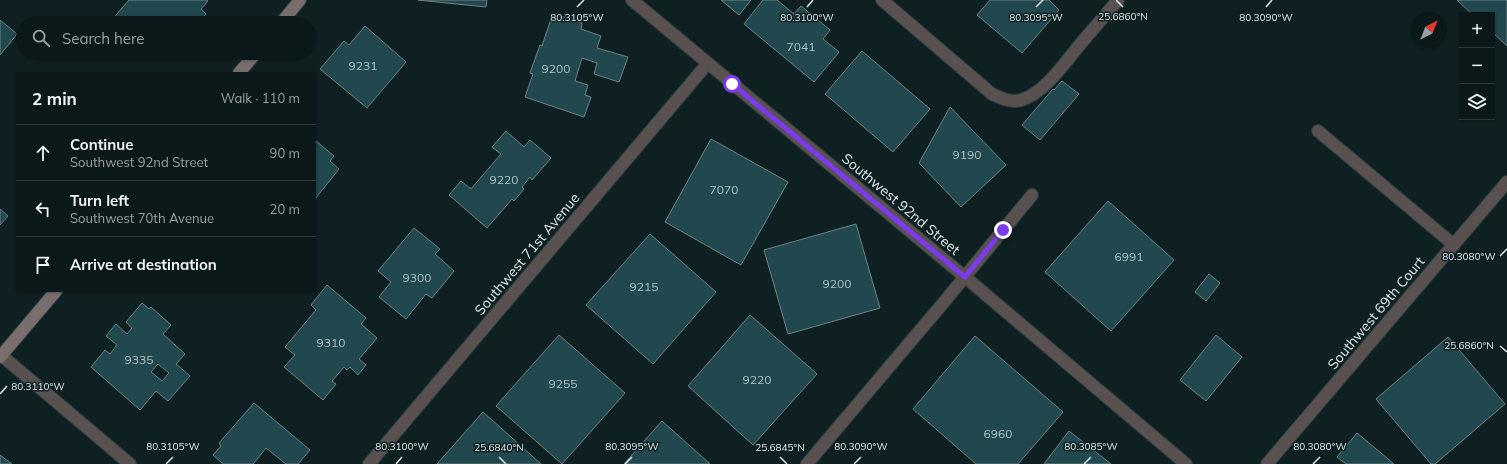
<!DOCTYPE html>
<meta charset="utf-8">
<style>
:root{--surface:#0b181a;--page:#192527;--text:#f1f3f6;--muted:#9aa0a2;--line:#2b3739}
body{margin:0;font-family:Mulish,sans-serif;background:var(--page);color:var(--text)}
.controls{position:absolute;right:12px;top:12px;display:grid;overflow:hidden;border-radius:0px;box-shadow:0 1px 3px #0004}
.controls button{width:36px;height:36px;display:grid;place-items:center;padding:0;border:0;border-bottom:1px solid var(--line);background:var(--surface);color:var(--text);font:20px sans-serif}
.compass{position:absolute;left:1411px;top:12px;width:36px;height:36px;border-radius:50%;background:var(--surface);box-shadow:0 1px 3px #0004;rotate:42deg}
.stop{position:absolute;width:12px;height:12px;margin:-9px;border:3px solid #7c3aed;border-radius:50%;background:#fff}
.stop.end{background:#7c3aed;border-color:#fff;box-shadow:0 1px 4px #0008}
.list{margin:0;padding:0;list-style:none}
h2{display:flex;justify-content:space-between;align-items:center;height:52px;margin:0;padding:0 16px;font-size:17px}
h2 small{font-size:13px;font-weight:400;color:var(--muted)}
.list li{display:grid;grid-template-columns:26px 1fr auto;gap:12px;align-items:center;box-sizing:border-box;height:56px;padding:0 16px;border-top:1px solid var(--line)}
.list b{display:block;font-size:15px;white-space:nowrap}
.list p{margin:0;font-size:13px;white-space:nowrap;color:var(--muted)}
.list em{font-size:13px;font-style:normal;color:var(--muted)}
.icon{flex:none;width:22px;height:22px;fill:none;stroke:currentColor;stroke-width:2;stroke-linecap:round;stroke-linejoin:round}
.map{position:relative;flex:none;width:1507px;height:464px;overflow:hidden}
.search{position:absolute;background:var(--surface);box-shadow:0 1px 3px #0004;left:16px;top:16px;width:300px;height:44px;display:flex;align-items:center;gap:10px;box-sizing:border-box;padding:0 14px;border-radius:22px;color:var(--muted);font-size:15px}
.panel{position:absolute;background:var(--surface);box-shadow:0 1px 3px #0004;left:16px;top:72px;width:300px;height:220px;border-radius:0px}
.map>svg:first-child{display:block}
.building{fill:#20484e;stroke:#6f8385;fill-rule:evenodd}
.lines{fill:none;stroke-linecap:round;stroke-linejoin:round}
.street-casing{stroke:#2c3c3e;stroke-width:14}
.secondary-casing{stroke:#2c3c3e;stroke-width:14}
.street{stroke:#585150;stroke-width:12}
.secondary{stroke:#7a6e6d;stroke-width:12}
.route{stroke:#7c3aed;stroke-width:5}
.ticks{fill:none;stroke:#e0eaec;stroke-width:1.5}
.labels{text-anchor:middle;dominant-baseline:central;stroke-width:3;stroke-linejoin:round;paint-order:stroke}
.number-label{font-size:12px;fill:#b0c2c4}
.street-label{font-size:14px;fill:#e0eaec;stroke:#0f2022}
.ticks-label{font-size:10px;text-anchor:middle;fill:#e0eaec;stroke:#0f2022;stroke-width:3;stroke-linejoin:round;paint-order:stroke}
</style>
<div class="map">
<svg width="1507" height="464" viewBox="0 0 1507 464">
<rect width="100%" height="100%" fill="#0f2022"/>
<path class="building" d="M129 0H206L208 1 201 9 206 14 198 23H112L110 22Z
M418 0H487L486 7Z
M721 0H751L739 15Z
M763 0H777L794 14 801 6 830 30 823 39 839 52 814 82 744 24Z
M990 0H1049L1059 10 1022 53 977 15Z
M1457 0H1507V46L1492 32V15H1473Z
M553 13 582 23 581 29 601 36 597 48 628 57 619 82 594 74 597 63 582 58 575 81 588 85 585 95 591 97 584 117 525 97 533 74 530 73 540 45 542 46Z
M0 20 17 34 0 55Z
M365 26 406 62 367 108 320 69 344 41 349 45Z
M862 51 930 109 893 152 825 94Z
M1062 81 1079 94 1040 140 1022 125 1053 89 1054 90Z
M950 107 1006 165 961 207 919 163Z
M506 131 524 147 530 140 551 158 532 180 530 177 522 187 524 189 514 201 512 199 487 228 449 195 461 181 471 189 501 154 492 147Z
M711 139 788 182 741 265 665 222Z
M315 140 334 156 330 161 339 169 315 199Z
M1108 201 1174 260 1111 331 1045 272Z
M0 209 8 216 0 225Z
M856 224 880 308 788 334 764 250Z
M414 228 440 249 435 254 454 271 432 298 426 294 406 319 379 297 391 282 378 271Z
M650 234 716 292 653 364 586 305Z
M1209 274 1220 283 1206 301 1195 292Z
M327 285 366 318 361 324 377 338 359 359 366 365 358 375 350 367 347 370 344 367 332 381 336 384 323 400 284 367 295 355 285 347 316 310 311 305Z
M142 303 149 309 151 307 171 325 163 334 185 354 176 364 190 376 168 401 156 391 140 410 91 367 105 350 110 354 117 345 106 336 116 324 127 334 132 328 126 322ZM158 364 169 373 162 381 151 372Z
M750 315 817 374 753 445 688 386Z
M559 335 625 393 562 464 496 406Z
M1216 335 1242 357 1206 401 1180 380Z
M975 336 1063 412 1018 464H976L913 409Z
M1448 337 1505 404 1435 464H1431L1376 399Z
M254 403 310 450 298 464H286L266 448 253 464H223L213 455 221 446 219 443Z
M483 412 541 464H437Z
M662 421 710 464H624Z
M1069 431 1111 464H1044Z
M1357 433 1394 464H1346L1337 457Z
M0 455 12 464H0Z"/>
<g class="lines">
<defs>
<path id="street" d="M632 0 965 277 1186 464
M882 0 992 94C1001 98 1010 103 1021 100 1043 94 1064 64 1078 47 1091 31 1105 16 1118 0
M1318 131 1454 245
M1 355 130 464
M369 464 708 63
M807 464 944 302 1032 195
M1267 464 1507 182"/>
<path id="secondary" d="M281 23 300 0
M239 73 256 53
M0 357 56 291"/>
</defs>
<use href="#street" class="street-casing"/>
<use href="#secondary" class="secondary-casing"/>
<use href="#street" class="street"/>
<use href="#secondary" class="secondary"/>
</g>
<g class="lines">
<path class="route" d="M732 84 965 277 1003 230"/>
</g>
<path class="ticks" d="M1116 0 1123 7M577 7 584 0M807 7 813 0M1036 7 1043 0M1266 7 1272 0M1500 256 1507 249M1500 346 1507 352M0 394 7 386M499 457 506 464M780 457 787 464M166 464 173 457M396 464 402 457M625 464 632 457M854 464 861 457M1084 464 1091 457M1313 464 1320 457"/>
<g class="labels">
<g class="number-label">
<text x="801" y="46">7041</text>
<text x="363" y="65">9231</text>
<text x="556" y="68">9200</text>
<text x="967" y="154">9190</text>
<text x="504" y="179">9220</text>
<text x="724" y="189">7070</text>
<text x="1129" y="256">6991</text>
<text x="417" y="277">9300</text>
<text x="837" y="283">9200</text>
<text x="644" y="286">9215</text>
<text x="331" y="342">9310</text>
<text x="139" y="359">9335</text>
<text x="757" y="379">9220</text>
<text x="563" y="383">9255</text>
<text x="998" y="433">6960</text>
</g>
<g class="street-label">
<text transform="translate(901 204) rotate(40)">Southwest 92nd Street</text>
<text transform="translate(527 254) rotate(-50)">Southwest 71st Avenue</text>
<text transform="translate(1376 313) rotate(-50)">Southwest 69th Court</text>
</g>
</g>
<g class="ticks-label">
<text x="1123" y="20">25.6860°N</text>
<text x="807" y="21">80.3100°W</text>
<text x="1036" y="21">80.3095°W</text>
<text x="577" y="21">80.3105°W</text>
<text x="1266" y="21">80.3090°W</text>
<text x="1469" y="260">80.3080°W</text>
<text x="1469" y="349">25.6860°N</text>
<text x="38" y="390">80.3110°W</text>
<text x="173" y="450">80.3105°W</text>
<text x="402" y="450">80.3100°W</text>
<text x="632" y="450">80.3095°W</text>
<text x="861" y="450">80.3090°W</text>
<text x="1091" y="450">80.3085°W</text>
<text x="1320" y="450">80.3080°W</text>
<text x="499" y="451">25.6840°N</text>
<text x="780" y="451">25.6845°N</text>
</g>
</svg>
<div class="controls">
<button>+</button>
<button>−</button>
<button><svg class="icon" aria-label="layers" viewBox="0 0 24 24"><path d="M12 4l9 5-9 5-9-5zM3 14l9 5 9-5"/></svg></button>
</div>
<svg class="compass" viewBox="-18 -18 36 36"><path d="M0-13l5 13h-10z" fill="#e53935"/><path d="M0 13l5-13h-10z" fill="#9aa0a2"/></svg>
<div class="stop" style="left:732px;top:84px"></div>
<div class="stop end" style="left:1003px;top:230px"></div>
<div class="search"><svg class="icon" aria-label="search" viewBox="0 0 24 24"><circle cx="10" cy="10" r="6"/><path d="M15 15l6 6"/></svg>Search here</div>
<section class="panel">
<h2>2 min<small>Walk · 110 m</small></h2>
<ul class="list">
<li><svg class="icon" aria-label="ahead" viewBox="0 0 24 24"><path d="M12 20V5M6 11l6-6 6 6"/></svg><div><b>Continue</b><p>Southwest 92nd Street</p></div><em>90 m</em></li>
<li><svg class="icon" aria-label="left" viewBox="0 0 24 24"><path d="M17 20v-9H6M10 6l-5 5 5 5"/></svg><div><b>Turn left</b><p>Southwest 70th Avenue</p></div><em>20 m</em></li>
<li><svg class="icon" aria-label="arrive" viewBox="0 0 24 24"><path d="M6 21V4h12l-3 4 3 4H6"/></svg><div><b>Arrive at destination</b></div></li>
</ul>
</section>
</div>
